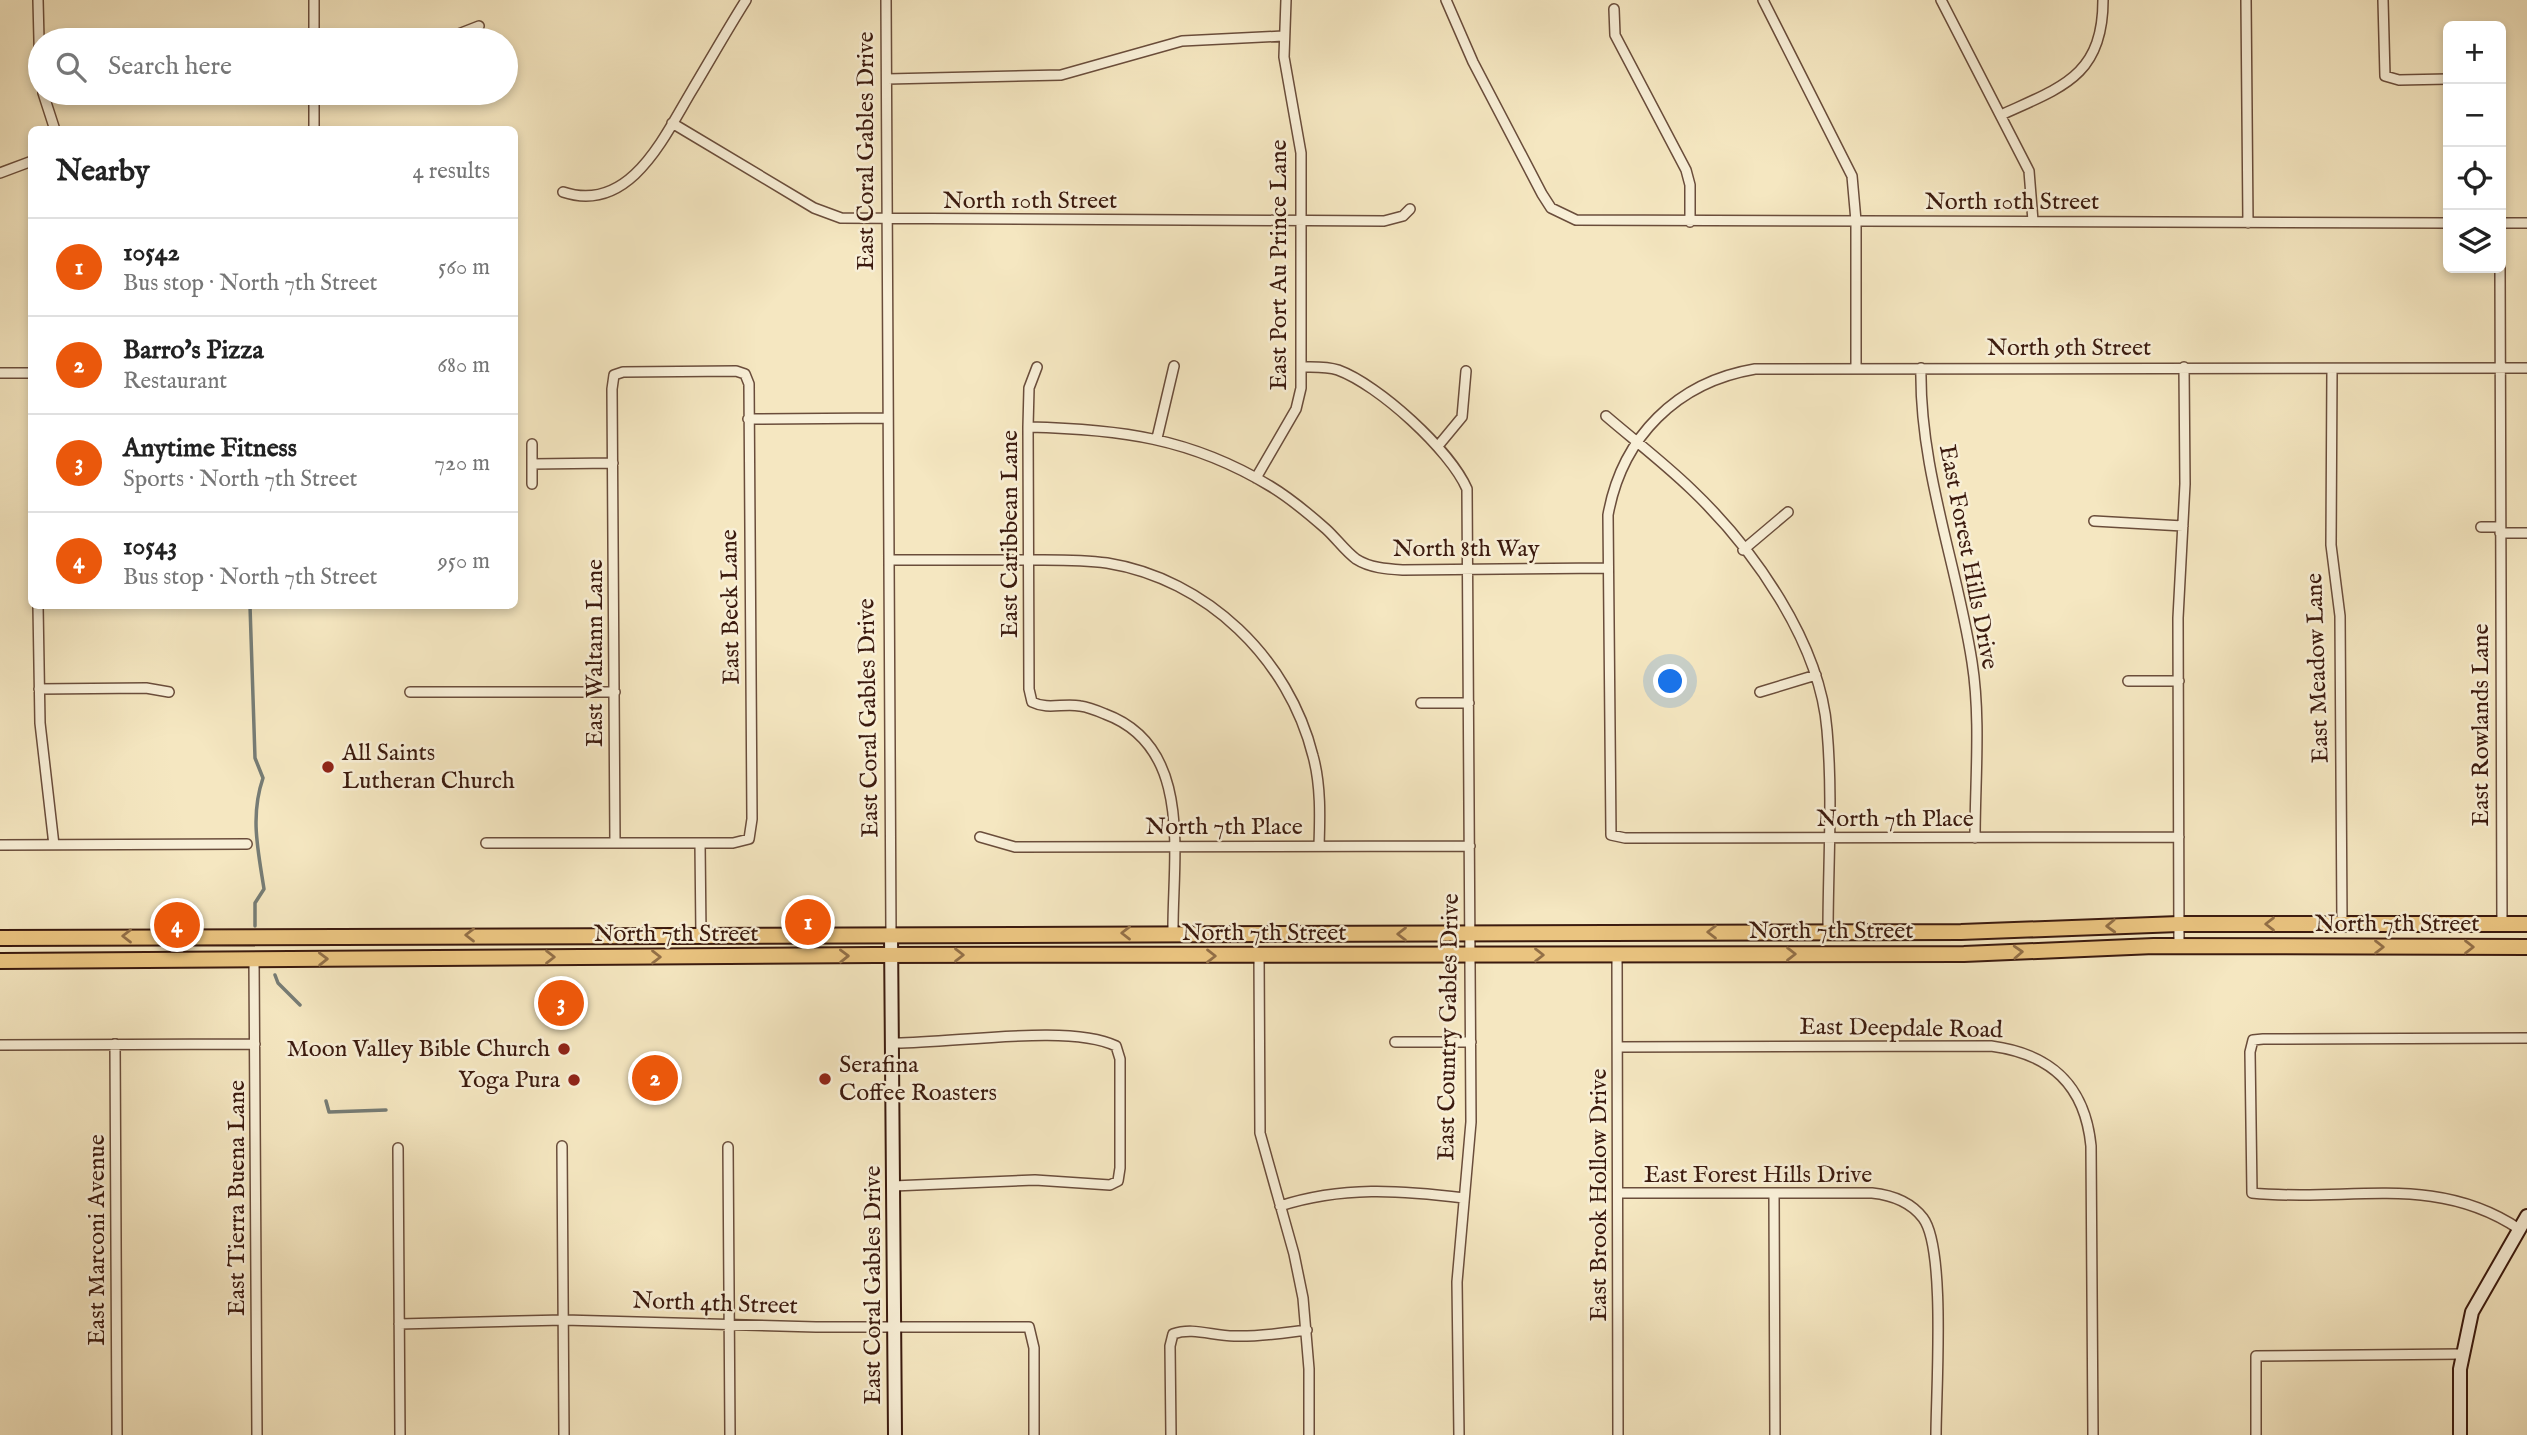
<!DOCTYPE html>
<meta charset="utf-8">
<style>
:root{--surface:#fff;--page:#f6f6f6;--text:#222;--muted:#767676;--line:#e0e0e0;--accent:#ea580c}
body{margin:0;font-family:"IM FELL English",serif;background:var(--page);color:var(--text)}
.controls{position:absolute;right:21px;top:21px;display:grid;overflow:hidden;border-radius:10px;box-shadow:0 4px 10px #0003}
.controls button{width:63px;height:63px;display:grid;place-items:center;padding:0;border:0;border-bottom:2px solid var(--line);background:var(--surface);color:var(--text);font:35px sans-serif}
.you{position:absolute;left:1671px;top:682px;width:24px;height:24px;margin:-18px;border:5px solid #fff;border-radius:50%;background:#1a73e8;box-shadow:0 0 0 10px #1a73e833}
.badge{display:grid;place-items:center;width:46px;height:46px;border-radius:50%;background:var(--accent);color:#fff;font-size:23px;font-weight:700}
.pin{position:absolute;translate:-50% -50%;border:4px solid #fff;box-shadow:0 2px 7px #0006}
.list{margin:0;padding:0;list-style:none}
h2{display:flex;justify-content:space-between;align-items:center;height:91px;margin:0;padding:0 28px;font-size:30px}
h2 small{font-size:23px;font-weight:400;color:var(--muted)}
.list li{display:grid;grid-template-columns:46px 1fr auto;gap:21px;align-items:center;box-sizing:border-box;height:98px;padding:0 28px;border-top:2px solid var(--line)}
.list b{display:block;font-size:26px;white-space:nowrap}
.list p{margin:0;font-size:23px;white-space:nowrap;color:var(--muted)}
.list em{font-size:23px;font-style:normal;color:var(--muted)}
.icon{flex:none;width:38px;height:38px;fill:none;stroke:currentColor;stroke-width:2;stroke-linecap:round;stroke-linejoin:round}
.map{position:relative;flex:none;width:2527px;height:1435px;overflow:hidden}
.search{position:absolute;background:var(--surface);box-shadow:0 4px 10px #0003;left:28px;top:28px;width:490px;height:77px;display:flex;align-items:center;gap:18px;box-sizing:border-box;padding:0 24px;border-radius:38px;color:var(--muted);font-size:26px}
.panel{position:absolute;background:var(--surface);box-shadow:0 4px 10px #0003;left:28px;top:126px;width:490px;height:483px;border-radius:10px}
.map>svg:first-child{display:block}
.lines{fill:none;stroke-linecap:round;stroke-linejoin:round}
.stream{stroke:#767c75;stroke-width:3.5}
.street-casing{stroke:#6a4d3b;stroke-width:12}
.secondary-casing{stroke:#3b1a0e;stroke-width:16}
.primary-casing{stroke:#3b1a0e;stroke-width:18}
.street{stroke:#f8efd7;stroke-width:9}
.secondary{stroke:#f8efd7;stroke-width:12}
.primary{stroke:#eac480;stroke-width:14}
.oneway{stroke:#926f47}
.poi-dot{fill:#8f2418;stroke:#f8efd7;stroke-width:2.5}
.labels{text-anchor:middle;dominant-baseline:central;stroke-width:5;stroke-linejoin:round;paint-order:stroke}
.street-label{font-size:24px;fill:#3b1a0e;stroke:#f8efd7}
.poi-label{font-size:24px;fill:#3b1a0e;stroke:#f8efd7;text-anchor:start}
</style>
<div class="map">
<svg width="2527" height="1435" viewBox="0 0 2527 1435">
<rect width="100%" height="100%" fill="#f5e7c1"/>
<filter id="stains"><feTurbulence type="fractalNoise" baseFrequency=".00286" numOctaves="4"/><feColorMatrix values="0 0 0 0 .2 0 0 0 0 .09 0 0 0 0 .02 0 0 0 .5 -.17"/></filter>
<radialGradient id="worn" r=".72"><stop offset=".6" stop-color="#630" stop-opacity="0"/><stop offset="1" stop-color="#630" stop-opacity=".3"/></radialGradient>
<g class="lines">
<path class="stream" d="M250 606 255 758 263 778C250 816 258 850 264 889L255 903V926
M275 975 278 983 300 1005
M326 1101 329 1112 386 1110"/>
<defs>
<path id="street" d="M38 0 40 80
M314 0V40
M886 0 891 934
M1446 0 1473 62 1542 194 1551 208 1576 220 2448 223
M1763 0 1852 176 1856 221V368
M1941 0 2029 171 2033 221
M2246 0 2248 223
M2383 0 2385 76 2399 80 2448 79
M1614 9 1615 35 1686 170 1690 185V222
M443 40 479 26
M887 79 1061 75 1182 41 1283 36
M43 93 55 130
M314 93V130
M2001 115C2062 87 2103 76 2103 0
M672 123 814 208 841 218 1384 221 1403 216 1410 209
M0 173 32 161
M563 192C629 214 663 139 691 92 709 62 727 30 746 0
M2501 223H2527
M2500 268 2502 924
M1037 367 1029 388 1028 427 1029 689 1032 702C1048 710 1063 703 1080 706 1088 707 1098 711 1105 714 1195 747 1172 859 1173 933
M1301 367C1313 367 1326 366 1338 370 1379 385 1450 450 1467 489L1471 1122 1457 1282 1459 1435
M1921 368C1919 468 1957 564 1972 662 1981 719 1975 781 1975 838
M2332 370 2331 545 2340 616 2342 923
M0 373H32
M1606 416C1634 440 1664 463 1691 489 1753 548 1820 642 1827 730 1833 797 1828 865 1828 932
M748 419 888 418
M1028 427C1119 429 1191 438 1270 486 1290 498 1309 514 1326 529 1336 538 1345 551 1356 559 1370 568 1387 569 1403 570L1607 568
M1157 438 1174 366
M532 444V484
M1438 446 1462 417 1466 371
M532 464 613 463
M1256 478 1296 409 1301 388V153L1284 57 1286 0
M2094 521 2183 526
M2481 527H2500
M2500 533H2527
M1743 550 1788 512
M889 560C933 560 978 560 1022 560 1051 560 1079 559 1107 563 1207 579 1289 659 1313 756 1321 785 1320 817 1319 846
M38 606 40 723 54 845
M2128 681H2179
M39 689 146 688 169 692
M410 692H615
M1760 692 1816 675
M1421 703H1469
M980 837 1015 847 1470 846
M2179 837 1625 838 1611 835 1608 515C1622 437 1677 382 1755 369L2527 368
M486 843H733L749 839 752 819 749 384 745 374 736 371 623 372 614 375 612 389 615 843
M700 843 701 935
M0 845 247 844
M2179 946 2178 618 2185 484 2184 367
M1617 955 1618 1435
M1259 956 1260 1133 1294 1254 1303 1298 1309 1369V1435
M254 960 257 1435
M1395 1042H1471
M893 1043C950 1044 1069 1023 1116 1046L1120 1059V1168L1118 1181 1110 1185 1035 1180 893 1186
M115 1044 117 1435
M0 1045 255 1044
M1618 1047 1991 1046C2051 1054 2085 1085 2091 1146L2093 1435
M562 1146 564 1435
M728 1147 730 1435
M398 1148 400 1435
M1618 1193H1872C1891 1195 1910 1201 1923 1218 1946 1248 1936 1391 1936 1435
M1774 1193 1775 1435
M1280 1206C1342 1186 1400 1190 1464 1198
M2519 1229C2434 1172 2347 1203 2252 1193L2250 1052 2253 1040 2263 1039 2527 1038
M399 1324 564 1320 816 1327H1029L1034 1348V1435
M1171 1435 1170 1346 1173 1334C1193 1327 1213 1336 1234 1336 1259 1337 1283 1333 1307 1330
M2256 1435V1356L2462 1354"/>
<path id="secondary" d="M891 934 895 1435
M2460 1435V1369L2472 1312 2527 1216"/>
<path id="primary" d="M0 938 1961 932 2179 924H2527
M0 961 875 955 1964 954 2154 946 2527 947"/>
</defs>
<use href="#street" class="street-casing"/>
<use href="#secondary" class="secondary-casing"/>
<use href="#primary" class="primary-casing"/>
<use href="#street" class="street"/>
<use href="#secondary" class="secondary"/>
<use href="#primary" class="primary"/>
</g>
<defs><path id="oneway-chevron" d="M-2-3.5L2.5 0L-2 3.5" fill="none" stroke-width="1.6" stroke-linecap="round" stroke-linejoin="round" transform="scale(1.75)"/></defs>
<g class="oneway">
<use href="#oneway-chevron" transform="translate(2270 924) rotate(180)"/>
<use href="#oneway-chevron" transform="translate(2111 926) rotate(178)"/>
<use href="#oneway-chevron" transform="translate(1712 932) rotate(180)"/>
<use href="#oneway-chevron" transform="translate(1126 933) rotate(180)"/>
<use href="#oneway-chevron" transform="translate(1402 934) rotate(-180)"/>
<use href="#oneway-chevron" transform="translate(470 935) rotate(180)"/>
<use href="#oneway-chevron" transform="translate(127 936) rotate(180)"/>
<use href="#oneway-chevron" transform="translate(2379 947)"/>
<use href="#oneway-chevron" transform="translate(2469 947)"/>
<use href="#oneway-chevron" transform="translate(2018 952) rotate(-3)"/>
<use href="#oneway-chevron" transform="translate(1791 954)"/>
<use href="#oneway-chevron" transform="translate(959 955)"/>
<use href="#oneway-chevron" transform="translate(1539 955)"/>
<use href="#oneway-chevron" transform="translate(844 956) rotate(-1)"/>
<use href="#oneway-chevron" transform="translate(1211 956)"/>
<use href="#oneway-chevron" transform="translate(550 957)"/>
<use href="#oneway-chevron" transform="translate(656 957)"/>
<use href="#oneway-chevron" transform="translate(323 959) rotate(-1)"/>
</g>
<g class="poi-dot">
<circle cx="328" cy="767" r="7"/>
<circle cx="564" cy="1049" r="7"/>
<circle cx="825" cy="1079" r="7"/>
<circle cx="574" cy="1080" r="7"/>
</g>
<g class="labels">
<g class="street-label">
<text transform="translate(866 151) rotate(-90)">East Coral Gables Drive</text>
<text x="1030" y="201">North 10th Street</text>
<text x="2012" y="202">North 10th Street</text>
<text transform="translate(1279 265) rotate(-90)">East Port Au Prince Lane</text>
<text x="2069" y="348">North 9th Street</text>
<text transform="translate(1010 534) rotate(-90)">East Caribbean Lane</text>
<text x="1466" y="549">North 8th Way</text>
<text transform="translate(1968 557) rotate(79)">East Forest Hills Drive</text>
<text transform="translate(731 607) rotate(-91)">East Beck Lane</text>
<text transform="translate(595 653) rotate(-90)">East Waltann Lane</text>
<text transform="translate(2318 668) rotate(-92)">East Meadow Lane</text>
<text transform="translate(869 718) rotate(-91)">East Coral Gables Drive</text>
<text transform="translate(2481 725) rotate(-90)">East Rowlands Lane</text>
<text x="1895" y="819">North 7th Place</text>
<text x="1224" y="827">North 7th Place</text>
<text x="2397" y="924">North 7th Street</text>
<text x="1831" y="931">North 7th Street</text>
<text x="1264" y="933">North 7th Street</text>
<text x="676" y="934">North 7th Street</text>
<text transform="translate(1449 1027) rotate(-89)">East Country Gables Drive</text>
<text transform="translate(1901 1029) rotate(1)">East Deepdale Road</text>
<text x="1758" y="1175">East Forest Hills Drive</text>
<text transform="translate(1599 1195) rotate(-90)">East Brook Hollow Drive</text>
<text transform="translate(237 1198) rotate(-90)">East Tierra Buena Lane</text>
<text transform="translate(97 1240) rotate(-90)">East Marconi Avenue</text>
<text transform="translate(873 1285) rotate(-90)">East Coral Gables Drive</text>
<text transform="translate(715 1304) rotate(2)">North 4th Street</text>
</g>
<g class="poi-label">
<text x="342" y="753">All Saints<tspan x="342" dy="28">Lutheran Church</tspan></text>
<text x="550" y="1049" text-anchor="end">Moon Valley Bible Church</text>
<text x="839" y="1065">Serafina<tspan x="839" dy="28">Coffee Roasters</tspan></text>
<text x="560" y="1080" text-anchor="end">Yoga Pura</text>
</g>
</g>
<rect width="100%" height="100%" filter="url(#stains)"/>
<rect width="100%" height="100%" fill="url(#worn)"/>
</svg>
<div class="controls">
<button>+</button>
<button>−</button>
<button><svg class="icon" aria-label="locate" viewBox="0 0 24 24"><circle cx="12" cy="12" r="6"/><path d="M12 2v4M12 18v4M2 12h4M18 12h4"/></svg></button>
<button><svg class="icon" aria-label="layers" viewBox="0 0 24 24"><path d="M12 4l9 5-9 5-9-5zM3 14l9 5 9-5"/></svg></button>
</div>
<div class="you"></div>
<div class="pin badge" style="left:808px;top:922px">1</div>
<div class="pin badge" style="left:655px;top:1078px">2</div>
<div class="pin badge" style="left:561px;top:1003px">3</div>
<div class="pin badge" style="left:177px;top:925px">4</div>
<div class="search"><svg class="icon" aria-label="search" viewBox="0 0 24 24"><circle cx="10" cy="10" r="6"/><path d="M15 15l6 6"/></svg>Search here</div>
<section class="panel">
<h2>Nearby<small>4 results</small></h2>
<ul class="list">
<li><span class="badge">1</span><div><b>10542</b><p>Bus stop · North 7th Street</p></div><em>560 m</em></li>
<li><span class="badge">2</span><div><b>Barro's Pizza</b><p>Restaurant</p></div><em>680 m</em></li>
<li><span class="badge">3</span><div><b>Anytime Fitness</b><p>Sports · North 7th Street</p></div><em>720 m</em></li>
<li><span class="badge">4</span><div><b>10543</b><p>Bus stop · North 7th Street</p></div><em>950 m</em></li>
</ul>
</section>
</div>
